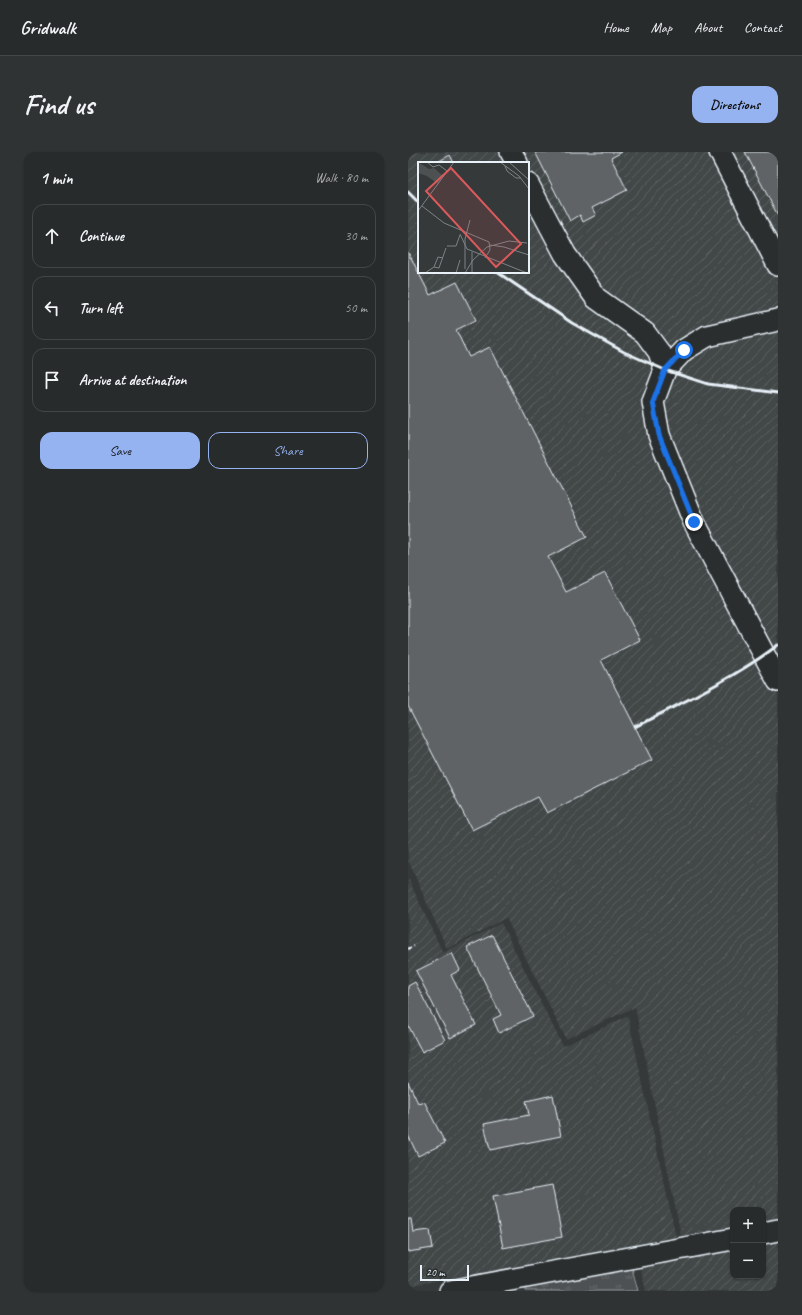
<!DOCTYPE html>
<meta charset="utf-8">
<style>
:root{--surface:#282b2c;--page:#303334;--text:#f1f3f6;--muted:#a5a7a9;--line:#444748;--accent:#95b2f1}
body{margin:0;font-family:Caveat,sans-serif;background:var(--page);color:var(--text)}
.controls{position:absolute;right:12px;bottom:12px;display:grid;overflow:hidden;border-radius:8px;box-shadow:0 1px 3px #0004}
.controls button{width:36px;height:36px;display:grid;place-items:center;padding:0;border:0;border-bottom:1px solid var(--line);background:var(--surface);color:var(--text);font:20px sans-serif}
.scale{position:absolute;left:12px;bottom:10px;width:49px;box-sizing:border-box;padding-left:4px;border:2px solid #e8f1f8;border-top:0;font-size:11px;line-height:14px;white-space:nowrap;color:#e8f1f8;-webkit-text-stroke:3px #2a2d2e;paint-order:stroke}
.stop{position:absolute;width:12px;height:12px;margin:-9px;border:3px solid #1a73e8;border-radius:50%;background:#fff}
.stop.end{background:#1a73e8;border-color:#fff;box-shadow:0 1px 4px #0008}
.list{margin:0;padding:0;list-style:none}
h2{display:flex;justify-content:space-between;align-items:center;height:52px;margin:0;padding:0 16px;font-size:17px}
h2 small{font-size:13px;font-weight:400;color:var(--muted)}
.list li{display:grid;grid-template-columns:26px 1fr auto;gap:12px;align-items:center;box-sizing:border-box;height:64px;margin:0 8px 8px;padding:0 8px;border:1px solid var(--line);border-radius:12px}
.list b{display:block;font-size:15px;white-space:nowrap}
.list em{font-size:13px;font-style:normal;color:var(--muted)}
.actions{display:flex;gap:8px;padding:12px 16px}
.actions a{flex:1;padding:9px 0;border:1px solid var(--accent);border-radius:12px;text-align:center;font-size:14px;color:var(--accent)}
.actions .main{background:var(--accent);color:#111}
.icon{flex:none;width:22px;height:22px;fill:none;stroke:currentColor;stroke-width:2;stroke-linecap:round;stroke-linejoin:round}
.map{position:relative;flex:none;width:370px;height:1139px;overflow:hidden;border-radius:12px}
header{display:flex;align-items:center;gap:24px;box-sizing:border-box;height:56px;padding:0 20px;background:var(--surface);border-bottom:1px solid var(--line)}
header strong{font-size:19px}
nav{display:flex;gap:22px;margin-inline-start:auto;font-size:14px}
.intro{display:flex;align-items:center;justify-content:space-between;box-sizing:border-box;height:96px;padding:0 24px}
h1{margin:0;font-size:28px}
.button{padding:10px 18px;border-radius:12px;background:var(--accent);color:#111;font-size:14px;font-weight:700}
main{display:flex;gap:24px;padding:0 24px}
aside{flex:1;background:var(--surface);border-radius:12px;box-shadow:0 1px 3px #0004}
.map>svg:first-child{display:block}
.industrial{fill:url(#industrial-furrows);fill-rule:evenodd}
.grass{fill:url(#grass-tufts);stroke:#9aa1a5}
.building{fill:#5f6365;stroke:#e8f1f8}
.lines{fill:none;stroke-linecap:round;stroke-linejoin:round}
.minor-casing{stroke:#e8f1f8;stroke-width:24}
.path{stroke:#e8f1f8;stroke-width:2.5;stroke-dasharray:3 3;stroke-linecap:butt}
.minor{stroke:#2a2d2e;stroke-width:21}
.rail{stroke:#e8f1f8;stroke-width:3}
.route{stroke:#1a73e8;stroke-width:5}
.inset-road{fill:none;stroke:#7d8386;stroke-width:1}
.view{fill:#da5a5c;fill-opacity:0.15;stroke:#da5a5c;stroke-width:2}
.inset-edge{fill:none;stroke:#e8f1f8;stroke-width:2}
</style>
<header>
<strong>Gridwalk</strong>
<nav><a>Home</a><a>Map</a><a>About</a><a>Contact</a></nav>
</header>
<div class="intro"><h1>Find us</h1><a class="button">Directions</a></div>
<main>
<aside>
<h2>1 min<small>Walk · 80 m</small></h2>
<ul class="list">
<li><svg class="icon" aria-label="ahead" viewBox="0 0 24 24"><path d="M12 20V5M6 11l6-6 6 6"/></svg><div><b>Continue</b></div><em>30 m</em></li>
<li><svg class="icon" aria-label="left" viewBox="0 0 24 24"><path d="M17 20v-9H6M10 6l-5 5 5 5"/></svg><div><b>Turn left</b></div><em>50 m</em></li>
<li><svg class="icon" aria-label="arrive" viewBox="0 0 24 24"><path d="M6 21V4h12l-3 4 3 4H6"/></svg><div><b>Arrive at destination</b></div></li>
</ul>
<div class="actions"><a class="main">Save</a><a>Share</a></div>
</aside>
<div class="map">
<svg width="370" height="1139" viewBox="0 0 370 1139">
<defs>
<pattern id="industrial-furrows" width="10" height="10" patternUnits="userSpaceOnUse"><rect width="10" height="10" fill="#424647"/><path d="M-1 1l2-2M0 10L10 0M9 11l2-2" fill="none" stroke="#5d6162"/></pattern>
<pattern id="grass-tufts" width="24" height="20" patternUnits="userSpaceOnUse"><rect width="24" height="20" fill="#4d5152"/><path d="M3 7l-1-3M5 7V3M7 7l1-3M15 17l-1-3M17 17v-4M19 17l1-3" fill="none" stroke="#676a6c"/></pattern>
</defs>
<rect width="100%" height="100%" fill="#35393a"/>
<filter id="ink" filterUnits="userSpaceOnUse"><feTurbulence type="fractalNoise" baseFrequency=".025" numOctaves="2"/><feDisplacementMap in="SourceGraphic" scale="8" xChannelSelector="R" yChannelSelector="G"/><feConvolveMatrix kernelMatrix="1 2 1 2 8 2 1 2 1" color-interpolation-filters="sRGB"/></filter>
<g filter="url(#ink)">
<path class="industrial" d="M0 0H370V1067L355 1070V1058H325V1075L273 1084 227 855 158 887 98 766 39 797 0 708ZM11 11H120V120H11Z
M0 726 35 801 93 771 155 894 220 864 268 1085 0 1134Z
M370 1084V1139H238L231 1110 325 1093V1124H355V1087Z"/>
<path class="grass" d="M222 1109 230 1139H117L116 1130Z"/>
<path class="building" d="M127 0H214L203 6 219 38 184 56 188 63 175 70 172 63 162 69Z
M337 0H370V64Z
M42 3 46 11H28Z
M0 100 22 143 49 130 68 168 48 178 61 205 82 195 179 385 140 405 158 440 197 421 232 488 193 508 244 608 139 661 130 645 64 678 0 554Z
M84 783 125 864 91 881 85 867 93 863 59 795Z
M44 801 52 818 43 823 68 873 42 886 8 819Z
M7 830 37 888 14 900 0 873V834Z
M0 930 10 951 16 949 37 991 10 1004 0 983Z
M145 943 153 984 82 998 76 972 121 963 118 949Z
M144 1033 154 1085 95 1096 85 1044Z
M0 1067H3L5 1080 22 1078 25 1096 0 1100Z"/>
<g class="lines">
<defs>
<path id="minor" d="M103 0 109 11
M312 0 370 113
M120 32 157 102 188 146 237 181 251 200 257 218
M370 168 299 184 276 198 257 218 245 250 251 283 286 370 370 529
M355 1081 370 1078
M42 1139 325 1087"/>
</defs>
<use href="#minor" class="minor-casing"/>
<path class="path" d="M0 797 6 794"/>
<use href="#minor" class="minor"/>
<path class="rail" d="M0 40 11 51
M89 120 164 171 216 200 257 218 300 232 370 241
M227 575C275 550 326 526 370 493"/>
</g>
</g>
<g class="lines" filter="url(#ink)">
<path class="route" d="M276 198 257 218 245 250 251 283 286 370"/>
</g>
<g transform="translate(10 10)">
<rect width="111" height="111" fill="#35393a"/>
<path d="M0 0 11 7 16 6 25 14 20 22 9 14 0 11Z" fill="#4d5152"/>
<path class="inset-road" d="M9 0 15 5 21 3 29 9M82 0 101 14 111 27M91 0 111 18M87 4 89 9 98 16H103M4 44 26 61 71 80 72 88 67 96M0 49 36 0M42 72 49 87 109 111M72 83 86 85 111 93M29 84H38L42 73M16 105 20 95 25 96M47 107V77L52 58M7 111 16 105 21 106 28 86M38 111 42 98M47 111 55 98 69 85 91 79 109 81M54 111V90"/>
<path class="view" d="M33 6 103 82 78 105 8 29Z"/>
<rect width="111" height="111" class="inset-edge"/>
</g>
</svg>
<div class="controls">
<button>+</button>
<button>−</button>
</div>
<div class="scale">20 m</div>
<div class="stop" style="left:276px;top:198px"></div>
<div class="stop end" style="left:286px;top:370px"></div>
</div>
</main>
